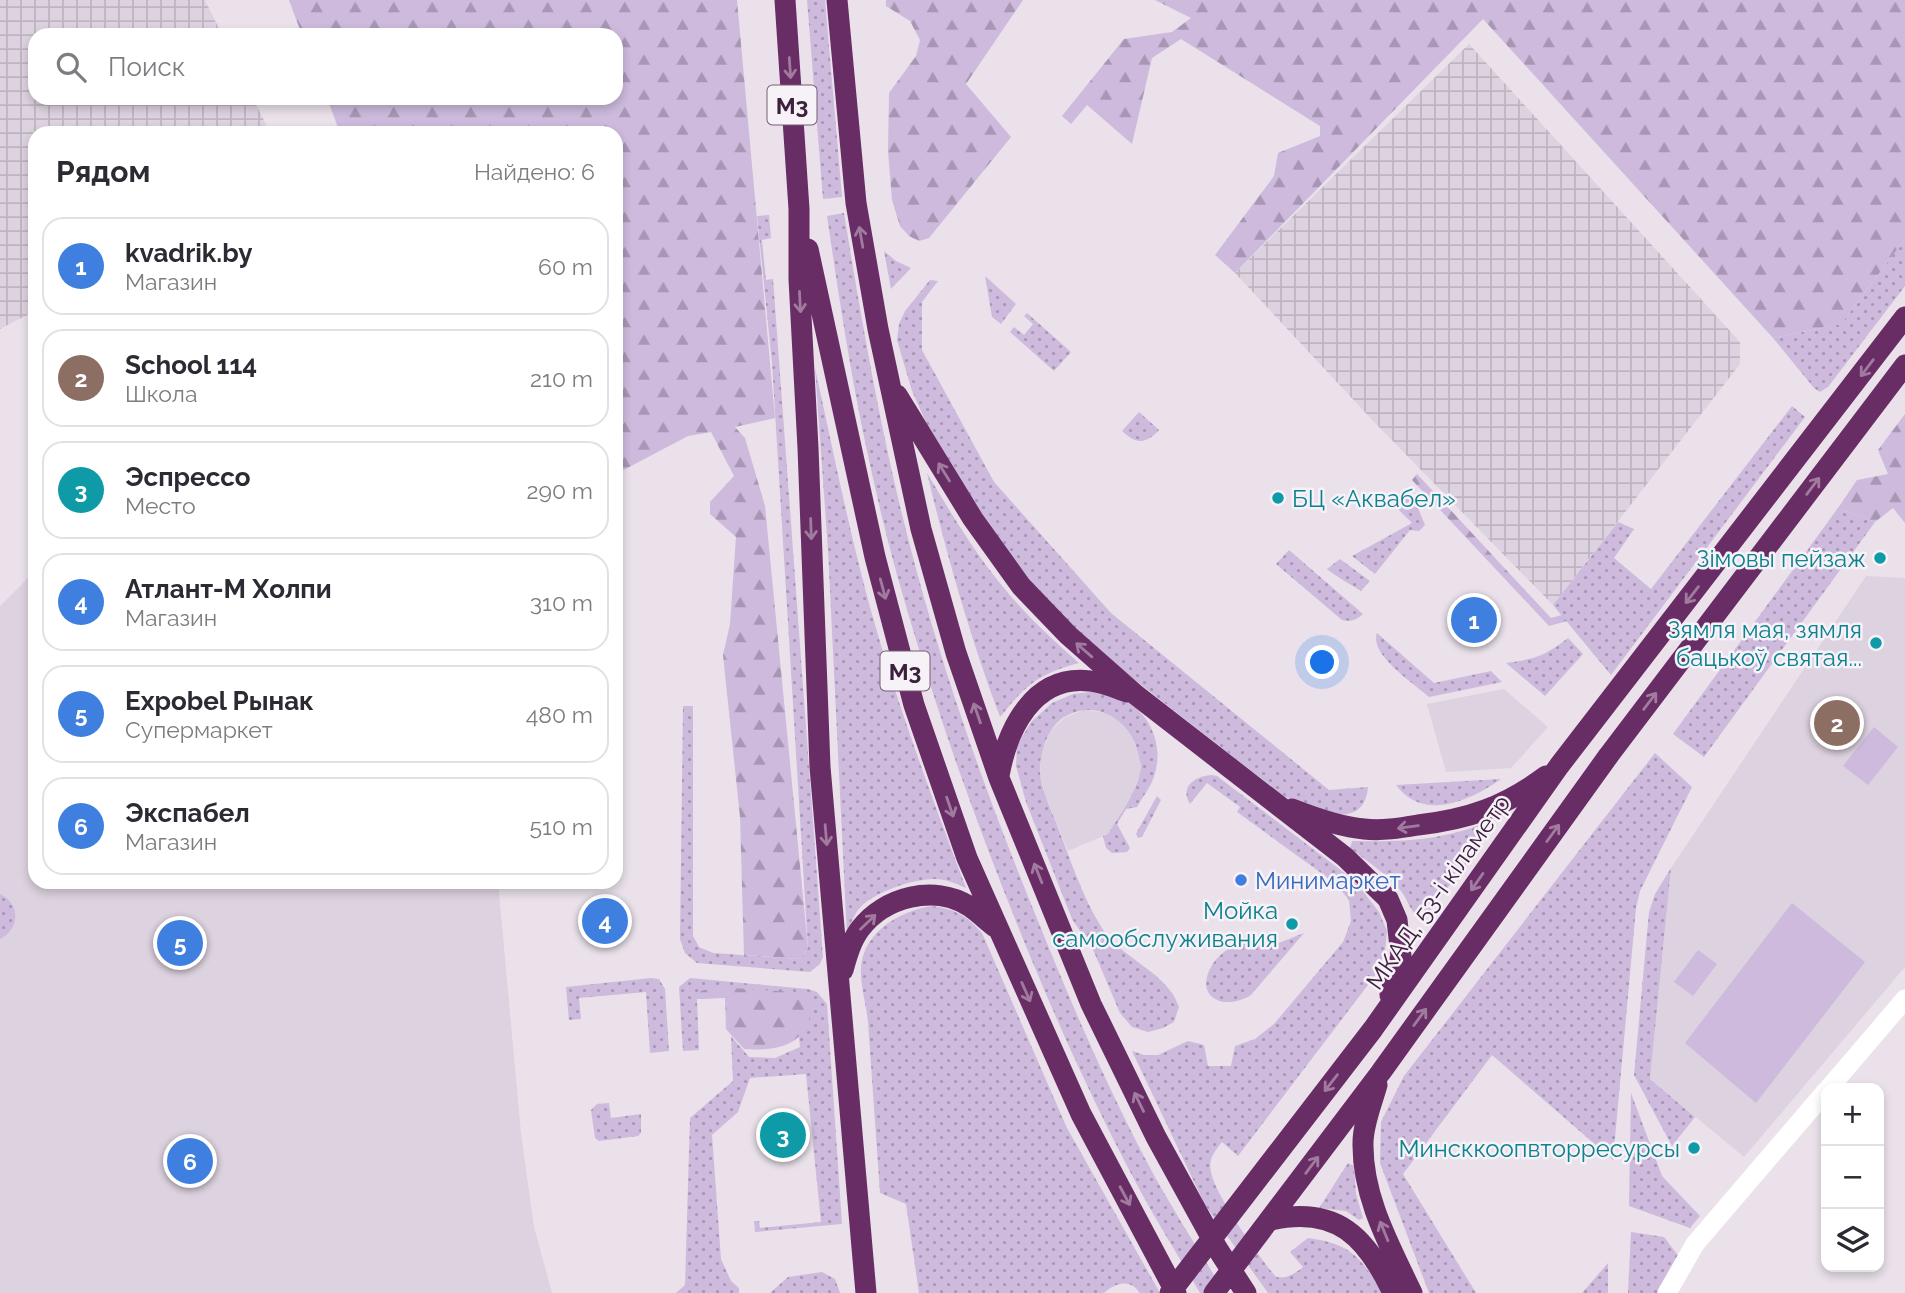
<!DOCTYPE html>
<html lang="ru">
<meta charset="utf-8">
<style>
:root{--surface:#fff;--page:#f7f7f7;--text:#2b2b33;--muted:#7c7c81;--line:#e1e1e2;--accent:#b45309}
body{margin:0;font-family:Raleway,sans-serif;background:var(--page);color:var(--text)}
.controls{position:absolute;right:21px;bottom:21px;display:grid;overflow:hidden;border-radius:14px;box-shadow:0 4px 10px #0003}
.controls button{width:63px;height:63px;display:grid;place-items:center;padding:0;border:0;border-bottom:2px solid var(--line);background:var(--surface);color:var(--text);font:35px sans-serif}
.you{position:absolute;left:1323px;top:663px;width:24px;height:24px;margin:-18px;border:5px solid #fff;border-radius:50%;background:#1a73e8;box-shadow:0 0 0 10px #1a73e833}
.badge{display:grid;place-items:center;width:46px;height:46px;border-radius:50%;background:var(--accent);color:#fff;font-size:23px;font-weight:700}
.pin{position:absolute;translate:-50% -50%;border:4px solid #fff;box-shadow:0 2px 7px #0006}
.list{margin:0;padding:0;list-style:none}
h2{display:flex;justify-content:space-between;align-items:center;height:91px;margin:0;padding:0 28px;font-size:30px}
h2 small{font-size:23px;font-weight:400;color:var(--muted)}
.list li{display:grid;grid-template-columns:46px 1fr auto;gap:21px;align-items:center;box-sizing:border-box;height:98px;margin:0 14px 14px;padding:0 14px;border:2px solid var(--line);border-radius:21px}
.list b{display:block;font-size:26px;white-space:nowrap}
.list p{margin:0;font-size:23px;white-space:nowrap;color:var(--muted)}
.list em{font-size:23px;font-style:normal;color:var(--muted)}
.icon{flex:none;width:38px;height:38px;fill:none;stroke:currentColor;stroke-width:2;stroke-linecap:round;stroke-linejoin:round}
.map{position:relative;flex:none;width:1905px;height:1293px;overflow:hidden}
.search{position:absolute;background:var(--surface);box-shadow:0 4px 10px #0003;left:28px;top:28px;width:595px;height:77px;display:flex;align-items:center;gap:18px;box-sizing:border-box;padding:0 24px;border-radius:21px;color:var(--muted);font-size:26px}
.panel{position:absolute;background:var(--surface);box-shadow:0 4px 10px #0003;left:28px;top:126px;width:595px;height:763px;border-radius:21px}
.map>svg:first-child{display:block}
.built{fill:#ddd2df}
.industrial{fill:url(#industrial-grid)}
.grass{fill:url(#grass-dots)}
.forest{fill:url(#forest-firs)}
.park{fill:#cdbadd}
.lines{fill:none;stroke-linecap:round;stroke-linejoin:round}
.minor{stroke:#fff;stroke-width:19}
.highway{stroke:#682d64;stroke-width:21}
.oneway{stroke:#a17b9f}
.culture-dot{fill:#0f9aa8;stroke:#f7f1f8;stroke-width:2.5}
.shop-dot{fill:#3f7fe0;stroke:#f7f1f8;stroke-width:2.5}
.labels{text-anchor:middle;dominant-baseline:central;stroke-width:5;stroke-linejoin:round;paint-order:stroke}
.shield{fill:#f7f1f8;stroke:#745f74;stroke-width:2}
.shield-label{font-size:23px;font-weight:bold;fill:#3c213c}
.culture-label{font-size:24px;fill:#0d838f;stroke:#f7f1f8;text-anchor:end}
.shop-label{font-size:24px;fill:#366cbe;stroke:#f7f1f8;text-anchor:start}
.street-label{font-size:24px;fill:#3c213c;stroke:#f7f1f8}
</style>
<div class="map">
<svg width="1905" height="1293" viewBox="0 0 1905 1293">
<defs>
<pattern id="industrial-grid" width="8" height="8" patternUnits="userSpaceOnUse" patternTransform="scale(1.75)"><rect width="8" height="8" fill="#ddd2df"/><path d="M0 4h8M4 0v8" fill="none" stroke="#bfb4c0"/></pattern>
<pattern id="grass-dots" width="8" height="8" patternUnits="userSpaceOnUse" patternTransform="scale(1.75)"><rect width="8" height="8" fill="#cdbadd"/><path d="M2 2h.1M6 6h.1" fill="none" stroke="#a897b4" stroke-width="1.8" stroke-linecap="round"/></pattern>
<pattern id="forest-firs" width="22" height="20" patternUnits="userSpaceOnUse" patternTransform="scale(1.75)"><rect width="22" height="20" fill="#cdbadd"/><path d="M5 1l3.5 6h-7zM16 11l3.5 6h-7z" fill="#a897b4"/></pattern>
</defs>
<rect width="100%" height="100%" fill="#eae1eb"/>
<path class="built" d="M35 571V882H498L521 1134 534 1227 552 1293H0V606Z
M1866 576 1905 578V967L1744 1157 1650 1079 1671 868Z
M1504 689 1548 727 1511 768 1446 772 1427 704Z
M1084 710 1107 713 1126 724 1138 745 1141 770 1133 793 1108 834 1068 851 1045 794 1040 775 1041 753 1051 731 1064 718Z"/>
<path class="industrial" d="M0 0H205L222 35H35V98H253L270 133H35V311L0 329Z
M1469 44 1740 342V364L1553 605 1376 424 1235 273Z"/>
<path class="grass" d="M807 0H825L842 197 823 199Z
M844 213C864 335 885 457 918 576 950 693 992 809 1038 921 1073 1008 1111 1096 1156 1179 1178 1218 1202 1255 1225 1293H1200C1181 1260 1160 1227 1142 1194 1068 1057 1009 911 957 765 925 671 894 575 873 478 853 391 840 304 827 216Z
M769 215 771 238 762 240 766 280 773 279 823 957 820 964 810 972 697 963 685 953 680 939 683 706H693V936L699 947 713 953 800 959 808 948 772 363 757 216Z
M1905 239V286L1828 387 1820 392 1814 388 1773 338 1841 324Z
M884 251 896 261 911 268 891 289Z
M985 276 1016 304 1001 324 992 317Z
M930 280 938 281 922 302V350L994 482 1111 613 1329 790 1368 787C1364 834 1312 809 1285 797L1099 652 1021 574 933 438 912 391 897 340 899 324 905 311Z
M1027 313 1071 352 1054 371 1010 332 1014 327 1024 335 1033 324 1024 316Z
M815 368C835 459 853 552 880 642 905 725 935 806 966 888 955 883 946 879 934 879 912 879 871 893 858 910 852 918 850 927 847 936L828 550Z
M1792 406 1805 417 1611 675 1553 605 1618 522 1634 529 1614 558 1651 589Z
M1139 412 1159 430C1145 445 1136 444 1122 431Z
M927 473C952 515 977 557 1009 594 1030 619 1054 641 1079 663 1038 674 1026 685 1000 717 970 637 947 556 927 473Z
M1404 491 1416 503 1425 525 1419 531 1410 530 1375 574 1352 556 1412 523 1394 505 1391 499Z
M1838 508 1875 522 1704 757 1673 734Z
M1289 550 1363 614C1356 620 1352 622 1342 620L1276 564Z
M1340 559 1370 581 1361 591C1349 583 1338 578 1327 569Z
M1377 633 1434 683 1491 671 1502 682 1429 697C1414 683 1369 655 1377 633Z
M1568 638 1583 654 1545 696 1506 663C1535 659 1545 656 1568 638Z
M1098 691C1106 694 1116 695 1124 699 1154 717 1166 752 1151 784 1147 792 1141 799 1137 807L1126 809 1117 824 1130 848 1127 852 1112 853 1106 848 1103 836 1108 834C1120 814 1135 795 1140 773 1142 767 1140 762 1139 757 1134 722 1097 697 1064 717 1047 728 1039 755 1040 774 1042 791 1051 809 1057 825 1070 858 1082 897 1102 928 1119 955 1155 968 1172 993 1175 997 1177 1003 1179 1007L1174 1022 1163 1028 1148 1032 1132 1027 1120 1013 1094 952 1072 919 1026 802 1016 766 1017 746 1031 722 1052 703 1073 694Z
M1655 753 1692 787 1640 891 1636 908 1613 1160 1492 1055 1403 1174 1476 1293H1429L1380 1163 1381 1122 1404 1076Z
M1212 775 1217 776 1355 881 1379 912 1387 931 1385 951 1377 973 1238 1156 1222 1142C1214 1152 1208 1160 1211 1172 1215 1195 1259 1257 1276 1277 1287 1279 1294 1274 1303 1267L1290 1252 1308 1238C1352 1244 1360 1257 1383 1293H1268L1205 1205 1132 1051 1144 1055H1158L1188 1041 1204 1045 1208 1066H1231L1235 1046 1255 1039 1274 1024 1343 942 1351 921 1349 900 1335 883 1237 812 1240 807 1207 783 1190 804C1179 786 1196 776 1212 775Z
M1501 779C1470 801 1423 822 1396 785Z
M1157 796 1161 800 1142 837 1138 838 1136 834 1138 830Z
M1490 821 1493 829 1426 916C1411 920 1409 900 1401 891 1387 874 1368 862 1350 848L1352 841C1404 842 1441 841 1490 821Z
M1671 868 1650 1079 1695 1117 1672 1146 1634 1075 1649 912 1655 894Z
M0 894C21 904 20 929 0 939Z
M931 906C955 909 966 915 982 933L1067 1128 1160 1293H1140C1130 1278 1115 1283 1104 1293H919L906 1204 880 1193C876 1136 872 1079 868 1022 866 1000 856 974 864 953 875 925 904 911 931 906Z
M1249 933C1277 949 1275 944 1304 933L1251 995C1224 1012 1193 997 1212 965 1220 952 1238 943 1249 933Z
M651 978 659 979 665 989 669 1051 650 1053 646 992 579 998 581 1019 569 1020 566 987Z
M690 978 808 989 817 992 827 1004 842 1224 755 1232 754 1221H759L760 1228 821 1222 806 1074 750 1078 738 1112 712 1135 721 1259 731 1281 739 1288V1293H676L685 1285 690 1118 733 1081 731 1036 749 1057 775 1058 800 1047 799 1038 809 993 697 999 699 1050 683 1051 679 987Z
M1631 1093 1662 1176 1700 1216 1690 1228 1629 1206Z
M609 1103 611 1118 641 1114V1133L638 1136 599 1141 595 1138 591 1110 597 1104Z
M1348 1163 1354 1166 1356 1194 1363 1218 1359 1220 1346 1211 1319 1208Z
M1631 1232 1664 1237 1680 1258 1664 1293H1628Z
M1608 1263V1293H1582Z
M822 1272 835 1279 840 1293H770L788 1277Z"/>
<path class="forest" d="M289 0H737L775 418 735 427 745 438 765 506 808 948 800 959 744 955 740 817 723 655 730 624 736 537 710 514V502L734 476 711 432 688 436 616 474V133H340L327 98H616V35H302Z
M886 0H1023L966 84 1011 137 929 238 919 241 909 236 900 226 892 200 888 151 889 93 916 56 920 40 910 21 886 6Z
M1155 0H1905V239L1841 324 1773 338 1483 19 1235 273 1215 255 1274 176 1278 153 1320 136V126L1181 39 1152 58 1132 144 1087 105 1071 124 1062 116 1124 39 1172 32 1191 18Z
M1905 414V523L1893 508 1875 522 1838 508 1857 480 1888 474 1878 450Z
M1417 474 1551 618 1562 615 1567 621 1549 626 1412 480Z
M716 987 809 993C809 1000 811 1008 810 1015 804 1048 771 1051 744 1049L726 1029 725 998 696 999 701 991Z"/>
<path class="park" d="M1874 727 1898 747 1868 785 1843 766Z
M1792 903 1865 962 1756 1103 1685 1043Z
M1698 950 1717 964 1693 996 1674 982Z"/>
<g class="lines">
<path class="minor" d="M1829 1088 1905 999
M1667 1293 1695 1244 1826 1091"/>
<path class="highway" d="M785 0 799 209V279L808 448 820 767 866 1293
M837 0 856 203 878 329 921 529 956 653 999 778 1091 1004 1156 1137 1217 1248 1246 1293
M808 249 875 557 914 705 967 858 1081 1114 1176 1293
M897 395 973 519 1021 586 1068 635 1136 695 1345 857 1388 899 1397 920 1401 956 1390 995
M999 776C1007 730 1033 674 1090 681 1103 682 1115 688 1127 692
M1292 809C1315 818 1340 827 1364 829 1382 831 1400 828 1418 825 1469 819 1504 807 1546 776
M843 970C847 956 851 941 860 929 884 897 934 884 969 906 978 912 986 920 995 927
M1377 1085C1372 1103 1363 1124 1363 1143 1362 1197 1390 1246 1412 1293
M1271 1220C1337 1205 1367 1238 1393 1293
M1170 1293 1373 1029 1559 766 1905 317
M1214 1293 1381 1072 1609 755 1905 365"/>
</g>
<defs><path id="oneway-shaft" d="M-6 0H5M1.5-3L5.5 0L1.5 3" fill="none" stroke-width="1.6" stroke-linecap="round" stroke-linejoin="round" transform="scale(1.75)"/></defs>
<g class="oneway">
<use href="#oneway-shaft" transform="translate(790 68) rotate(86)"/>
<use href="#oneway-shaft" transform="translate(861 237) rotate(-100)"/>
<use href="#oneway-shaft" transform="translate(800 302) rotate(87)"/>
<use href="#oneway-shaft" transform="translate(1867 368) rotate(127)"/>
<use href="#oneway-shaft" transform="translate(944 472) rotate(-122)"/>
<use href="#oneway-shaft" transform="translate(1813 486) rotate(-53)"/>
<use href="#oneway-shaft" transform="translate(811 529) rotate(88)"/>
<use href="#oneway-shaft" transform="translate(883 589) rotate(75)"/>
<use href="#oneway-shaft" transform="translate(1692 595) rotate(128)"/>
<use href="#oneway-shaft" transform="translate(1084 650) rotate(-139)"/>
<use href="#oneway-shaft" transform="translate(1650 701) rotate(-53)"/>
<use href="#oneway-shaft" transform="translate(977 713) rotate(-109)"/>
<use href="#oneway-shaft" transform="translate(950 807) rotate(71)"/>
<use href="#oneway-shaft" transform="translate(1408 827) rotate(173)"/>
<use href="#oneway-shaft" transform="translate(1553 833) rotate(-54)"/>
<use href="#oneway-shaft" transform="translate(826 835) rotate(85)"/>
<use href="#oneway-shaft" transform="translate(1038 873) rotate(-112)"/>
<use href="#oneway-shaft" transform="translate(1477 882) rotate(125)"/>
<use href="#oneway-shaft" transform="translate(868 922) rotate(-44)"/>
<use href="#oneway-shaft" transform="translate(1026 992) rotate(66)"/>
<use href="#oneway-shaft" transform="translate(1420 1017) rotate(-54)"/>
<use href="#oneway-shaft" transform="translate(1331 1083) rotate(128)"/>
<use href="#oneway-shaft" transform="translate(1139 1102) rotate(-116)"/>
<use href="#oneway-shaft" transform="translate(1312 1165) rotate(-53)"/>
<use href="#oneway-shaft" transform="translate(1125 1196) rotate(62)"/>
<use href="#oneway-shaft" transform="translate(1384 1231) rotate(-112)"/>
</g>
<g class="culture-dot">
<circle cx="1278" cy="498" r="7"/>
<circle cx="1880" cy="558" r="7"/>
<circle cx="1876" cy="643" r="7"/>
<circle cx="1292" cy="924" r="7"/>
<circle cx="1694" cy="1148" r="7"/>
</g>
<circle class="shop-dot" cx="1241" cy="880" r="7"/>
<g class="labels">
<g class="shield">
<rect x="767.5" y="85.5" width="49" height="39" rx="5"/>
<rect x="880.5" y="651.5" width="49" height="39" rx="5"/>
</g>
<g class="shield-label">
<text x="792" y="105">М3</text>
<text x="905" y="671">М3</text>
</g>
<g class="culture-label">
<text x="1292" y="498" text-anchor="start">БЦ «Аквабел»</text>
<text x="1866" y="558">Зімовы пейзаж</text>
<text x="1862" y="629">Зямля мая, зямля<tspan x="1862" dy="28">бацькоў святая...</tspan></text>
<text x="1278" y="910">Мойка<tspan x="1278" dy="28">самообслуживания</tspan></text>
<text x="1680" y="1148">Минсккоопвторресурсы</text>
</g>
<g class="shop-label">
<text x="1255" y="880">Минимаркет</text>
</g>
<g class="street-label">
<text transform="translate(1438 892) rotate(-55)">МКАД, 53-і кіламетр</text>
</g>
</g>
</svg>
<div class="controls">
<button>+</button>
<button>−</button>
<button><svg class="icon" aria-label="layers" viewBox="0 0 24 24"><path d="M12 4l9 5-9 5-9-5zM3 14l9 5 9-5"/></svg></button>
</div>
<div class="you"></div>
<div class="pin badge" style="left:1474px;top:620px;background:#3f7fe0">1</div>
<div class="pin badge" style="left:1837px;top:723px;background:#8d6e63">2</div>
<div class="pin badge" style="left:783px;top:1135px;background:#0f9aa8">3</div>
<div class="pin badge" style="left:605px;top:921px;background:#3f7fe0">4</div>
<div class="pin badge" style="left:180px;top:943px;background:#3f7fe0">5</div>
<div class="pin badge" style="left:190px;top:1161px;background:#3f7fe0">6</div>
<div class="search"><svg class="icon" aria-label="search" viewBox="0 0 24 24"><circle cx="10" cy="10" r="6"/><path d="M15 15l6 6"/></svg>Поиск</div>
<section class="panel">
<h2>Рядом<small>Найдено: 6</small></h2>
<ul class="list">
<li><span class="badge" style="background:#3f7fe0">1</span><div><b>kvadrik.by</b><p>Магазин</p></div><em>60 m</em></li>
<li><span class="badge" style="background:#8d6e63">2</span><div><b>School 114</b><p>Школа</p></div><em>210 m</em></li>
<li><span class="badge" style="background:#0f9aa8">3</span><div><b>Эспрессо</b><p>Место</p></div><em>290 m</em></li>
<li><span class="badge" style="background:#3f7fe0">4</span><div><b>Атлант-М Холпи</b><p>Магазин</p></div><em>310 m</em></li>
<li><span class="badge" style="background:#3f7fe0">5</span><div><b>Expobel Рынак</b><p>Супермаркет</p></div><em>480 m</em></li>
<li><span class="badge" style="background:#3f7fe0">6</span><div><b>Экспабел</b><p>Магазин</p></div><em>510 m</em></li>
</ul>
</section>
</div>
